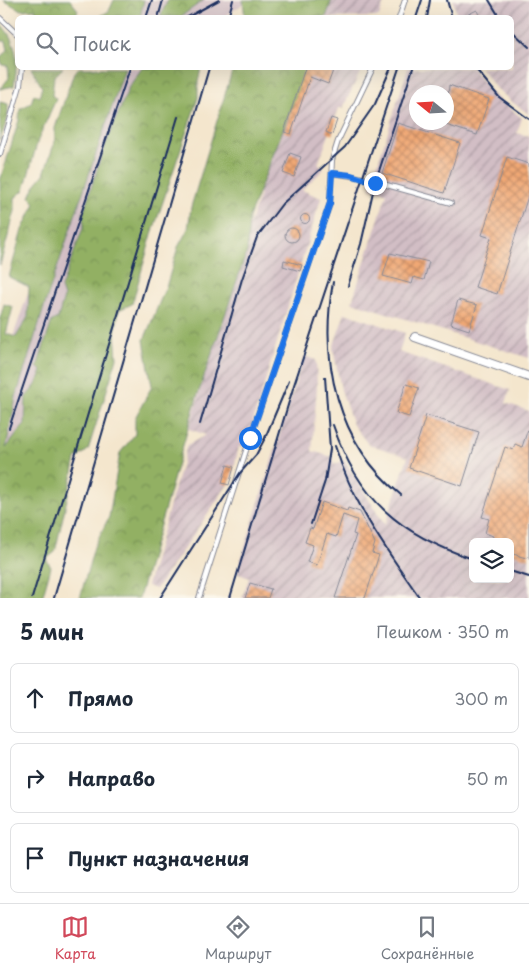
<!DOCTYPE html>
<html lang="ru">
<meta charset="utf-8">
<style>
:root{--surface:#fff;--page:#f2f2f3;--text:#1f2937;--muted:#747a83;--line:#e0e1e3;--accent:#d1495b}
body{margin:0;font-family:"Playpen Sans",sans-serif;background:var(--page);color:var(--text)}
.controls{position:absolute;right:15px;bottom:15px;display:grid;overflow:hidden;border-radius:8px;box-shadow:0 5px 20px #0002}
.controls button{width:45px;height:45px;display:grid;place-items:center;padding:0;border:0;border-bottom:1px solid var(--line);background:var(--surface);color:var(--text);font:25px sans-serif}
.compass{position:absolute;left:409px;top:85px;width:45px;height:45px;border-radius:50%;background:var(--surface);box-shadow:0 5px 20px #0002;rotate:288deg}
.stop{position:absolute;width:15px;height:15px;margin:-11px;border:4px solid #1a73e8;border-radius:50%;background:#fff}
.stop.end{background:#1a73e8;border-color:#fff;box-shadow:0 1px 5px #0008}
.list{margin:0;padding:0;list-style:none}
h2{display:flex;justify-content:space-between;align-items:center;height:65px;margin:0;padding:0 20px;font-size:21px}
h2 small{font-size:16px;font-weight:400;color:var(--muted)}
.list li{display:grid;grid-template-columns:32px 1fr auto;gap:15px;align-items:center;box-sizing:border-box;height:70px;margin:0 10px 10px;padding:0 10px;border:1px solid var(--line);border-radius:8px}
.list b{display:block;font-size:19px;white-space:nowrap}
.list em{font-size:16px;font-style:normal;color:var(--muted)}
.icon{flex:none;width:28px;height:28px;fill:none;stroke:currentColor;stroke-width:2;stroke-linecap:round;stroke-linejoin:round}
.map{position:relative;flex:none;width:529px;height:598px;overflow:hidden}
.search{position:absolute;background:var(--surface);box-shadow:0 5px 20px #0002;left:15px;right:15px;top:15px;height:55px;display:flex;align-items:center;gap:12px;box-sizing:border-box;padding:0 18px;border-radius:8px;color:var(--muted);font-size:19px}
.sheet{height:305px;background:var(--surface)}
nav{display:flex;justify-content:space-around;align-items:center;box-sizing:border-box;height:70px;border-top:1px solid var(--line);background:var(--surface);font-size:14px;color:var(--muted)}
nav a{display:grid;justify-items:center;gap:2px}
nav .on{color:var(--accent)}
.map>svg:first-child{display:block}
.industrial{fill:url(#industrial-furrows);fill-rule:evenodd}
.railway{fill:#d2bec5}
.forest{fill:url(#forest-crowns);stroke:#567060}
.building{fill:url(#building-cross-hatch)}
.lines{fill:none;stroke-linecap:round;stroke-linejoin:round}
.lane-casing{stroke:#888a96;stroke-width:6}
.street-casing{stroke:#888a96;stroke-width:10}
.lane{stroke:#fff;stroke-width:4}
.street{stroke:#fff;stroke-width:8}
.rail{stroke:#1b2f5e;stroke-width:2}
.route{stroke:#1a73e8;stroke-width:6}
</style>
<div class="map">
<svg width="529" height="598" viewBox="0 0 529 598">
<defs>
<pattern id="industrial-furrows" width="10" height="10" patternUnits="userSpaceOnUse" patternTransform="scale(1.25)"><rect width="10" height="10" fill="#d2bec5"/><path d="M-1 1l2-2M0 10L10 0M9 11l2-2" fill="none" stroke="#aa9ba3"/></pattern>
<pattern id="forest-crowns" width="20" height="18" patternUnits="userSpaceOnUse" patternTransform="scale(1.25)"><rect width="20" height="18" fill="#92b063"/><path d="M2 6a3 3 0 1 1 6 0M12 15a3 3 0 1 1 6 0" fill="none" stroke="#769055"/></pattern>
<pattern id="building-cross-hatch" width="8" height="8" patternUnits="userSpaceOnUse" patternTransform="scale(1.25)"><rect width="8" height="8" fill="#f0a875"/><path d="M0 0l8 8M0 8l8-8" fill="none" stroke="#c28963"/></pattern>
</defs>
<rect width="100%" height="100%" fill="#fbf7ec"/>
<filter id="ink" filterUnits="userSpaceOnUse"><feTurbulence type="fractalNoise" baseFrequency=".02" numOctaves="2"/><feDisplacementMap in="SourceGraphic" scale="10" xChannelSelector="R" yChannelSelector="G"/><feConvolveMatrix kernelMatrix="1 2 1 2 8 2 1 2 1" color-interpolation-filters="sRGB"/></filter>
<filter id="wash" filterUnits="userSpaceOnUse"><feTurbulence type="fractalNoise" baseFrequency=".0096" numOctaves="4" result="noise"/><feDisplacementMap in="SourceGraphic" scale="20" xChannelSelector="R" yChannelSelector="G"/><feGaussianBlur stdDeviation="1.12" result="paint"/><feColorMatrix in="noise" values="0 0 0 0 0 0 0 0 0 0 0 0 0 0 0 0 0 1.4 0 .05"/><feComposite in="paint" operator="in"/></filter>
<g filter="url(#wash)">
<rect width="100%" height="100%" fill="#f4e6cd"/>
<path class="industrial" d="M329 0H385L379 17 323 18Z
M453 0H529V114L512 102 494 86 481 68H512V18L457 17Z
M302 68H362L343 108H339L318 164 324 169 302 190 321 198 245 447 239 446 231 480 156 589 147 586 187 445 206 435 189 429 238 258 260 194 258 193Z
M408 68H472L491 93 522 118 517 133 529 136V358L352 302 387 193 370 188ZM416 92H446V122H416Z
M345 313 405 333 399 352 510 390 506 403 529 411V598H242L249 578 237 573 304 356 316 360 317 387 312 451 332 457 334 465 344 460 385 525 408 457 368 444 353 425 341 390 333 348ZM473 542H510V579H473Z"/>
<path class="railway" d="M128 0H249L224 17 122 18Z
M106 68H155L0 501V374Z"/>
<path class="forest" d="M3 0H70L78 10 75 17H34L36 9 21 10Z
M114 0H144L140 17H99L109 11Z
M168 0H204L180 17H160Z
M243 0H332L326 17 245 18Z
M0 23C19 43 18 61 14 86L0 89 9 78 8 66 2 65 0 57 8 50 6 41H0Z
M31 68H63L54 77 52 95 56 99 38 140 24 190 15 198V211L0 265V181L19 120 20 109 31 103 34 94 39 97 42 87Z
M79 68H125L47 298 16 397 6 448 25 424 26 397 36 385 42 371 37 367 52 321 58 318 64 297 61 288 84 225 83 213 104 148 129 87 142 68H201L198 82V98L152 234 132 304 119 310 115 333 117 358 88 450 76 459 55 552 46 559 51 567 42 598H0V319L4 304 13 307 6 334 16 337 28 317 29 287 9 277 22 230 35 203 30 197 35 185 44 174 55 141V128L74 72Z
M233 68H307L249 217 247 251 197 397 139 598H80L94 547 109 517 120 453 135 434V418L152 386 144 340 167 284 178 247 188 229 191 207Z
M0 102 8 104V117L0 140Z"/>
<g id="blocks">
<path class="building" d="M477 10 480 18H460Z
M305 68H334L328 84 310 77 291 134 284 132Z
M449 85 489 99 477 135 446 125Z
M331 118 337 120 332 135 326 132Z
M398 123 460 143 444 193 382 173Z
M290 153 301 157 294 177 283 173Z
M507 157 529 164V193L497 294 475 287 491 238 482 235Z
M300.5 219a4.5 4.5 0 1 1 9 0a4.5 4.5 0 1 1-9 0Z
M285 235a7 7 0 1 1 14 0a7 7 0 1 1-14 0Z
M390 253 429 262 424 280 414 277 412 284 383 276Z
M284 260 302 265 300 271 283 266Z
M458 300 477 305 469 330 451 324Z
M406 384 419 388 409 417 396 413Z
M426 415 479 432 462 486 409 468Z
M528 429H529V559L510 553V542H491L493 536 485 533 489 519 482 517 505 447 513 450 515 444 522 447Z
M227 465 234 467 229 485 222 483Z
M322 502 347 511 348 508 360 512 375 543 372 553 379 555 365 598H335L356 535 353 534 357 520 343 515 336 537 327 534 317 565 307 562 313 545 305 542 310 528 313 529Z
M250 583 271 589 268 598H245Z"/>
</g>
</g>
<g filter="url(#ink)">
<use href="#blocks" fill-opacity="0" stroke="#888a96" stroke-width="1"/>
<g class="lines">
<defs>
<path id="lane" d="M0 18 18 35
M399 18 405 0
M0 154 20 86 22 68
M332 173 358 177 451 203
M199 598 250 438 330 203 332 160 338 141 373 68"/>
<path id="street" d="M415 337 529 377"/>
</defs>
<use href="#lane" class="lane-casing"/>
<use href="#street" class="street-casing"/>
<use href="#lane" class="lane"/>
<use href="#street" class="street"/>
<path class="rail" d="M447 0 452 18
M489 0 500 18
M146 18 152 0
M158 18 163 0
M186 18 219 0
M228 18 233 0
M416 18 422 0
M427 18 430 0
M512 31 529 47
M475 68 499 97 529 119
M333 282C319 361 337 443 401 495
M348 286 361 244 375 183 413 68
M200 424 242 279 257 237 282 204 345 147 375 104 391 68
M333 425C358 499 400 535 473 559
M9 428 130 68
M335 446C355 508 384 546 420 598
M311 524 325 481 330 449 325 377
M510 571 529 577
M32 598 178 117
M54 598 209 68
M160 598 240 473 256 455 265 438 289 381
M230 598 294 385 399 68"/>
</g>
</g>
<g class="lines" filter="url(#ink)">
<path class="route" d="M250 438 330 203 332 173 351 175 375 183"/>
</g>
</svg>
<div class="controls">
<button><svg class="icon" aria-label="layers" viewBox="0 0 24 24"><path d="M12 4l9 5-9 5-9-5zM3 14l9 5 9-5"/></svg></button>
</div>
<svg class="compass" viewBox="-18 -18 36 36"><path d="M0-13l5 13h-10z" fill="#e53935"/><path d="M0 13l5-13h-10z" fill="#747a83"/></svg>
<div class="stop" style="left:250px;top:438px"></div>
<div class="stop end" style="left:375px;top:183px"></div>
<div class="search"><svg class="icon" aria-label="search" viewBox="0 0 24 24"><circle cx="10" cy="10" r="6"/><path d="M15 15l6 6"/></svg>Поиск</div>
</div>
<section class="sheet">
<h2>5 мин<small>Пешком · 350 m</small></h2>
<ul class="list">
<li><svg class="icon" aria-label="ahead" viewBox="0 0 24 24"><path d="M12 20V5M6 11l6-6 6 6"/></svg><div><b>Прямо</b></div><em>300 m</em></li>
<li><svg class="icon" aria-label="right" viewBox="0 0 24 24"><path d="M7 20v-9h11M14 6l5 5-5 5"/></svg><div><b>Направо</b></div><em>50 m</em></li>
<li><svg class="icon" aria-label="arrive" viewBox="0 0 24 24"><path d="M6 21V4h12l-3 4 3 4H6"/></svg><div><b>Пункт назначения</b></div></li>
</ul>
</section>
<nav>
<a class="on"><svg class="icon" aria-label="map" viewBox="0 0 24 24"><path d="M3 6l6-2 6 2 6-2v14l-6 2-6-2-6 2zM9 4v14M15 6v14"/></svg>Карта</a>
<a><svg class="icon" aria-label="directions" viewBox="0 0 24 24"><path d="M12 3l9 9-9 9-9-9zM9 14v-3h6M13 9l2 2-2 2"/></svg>Маршрут</a>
<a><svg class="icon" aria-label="saved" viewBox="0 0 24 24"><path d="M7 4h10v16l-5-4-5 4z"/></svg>Сохранённые</a>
</nav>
